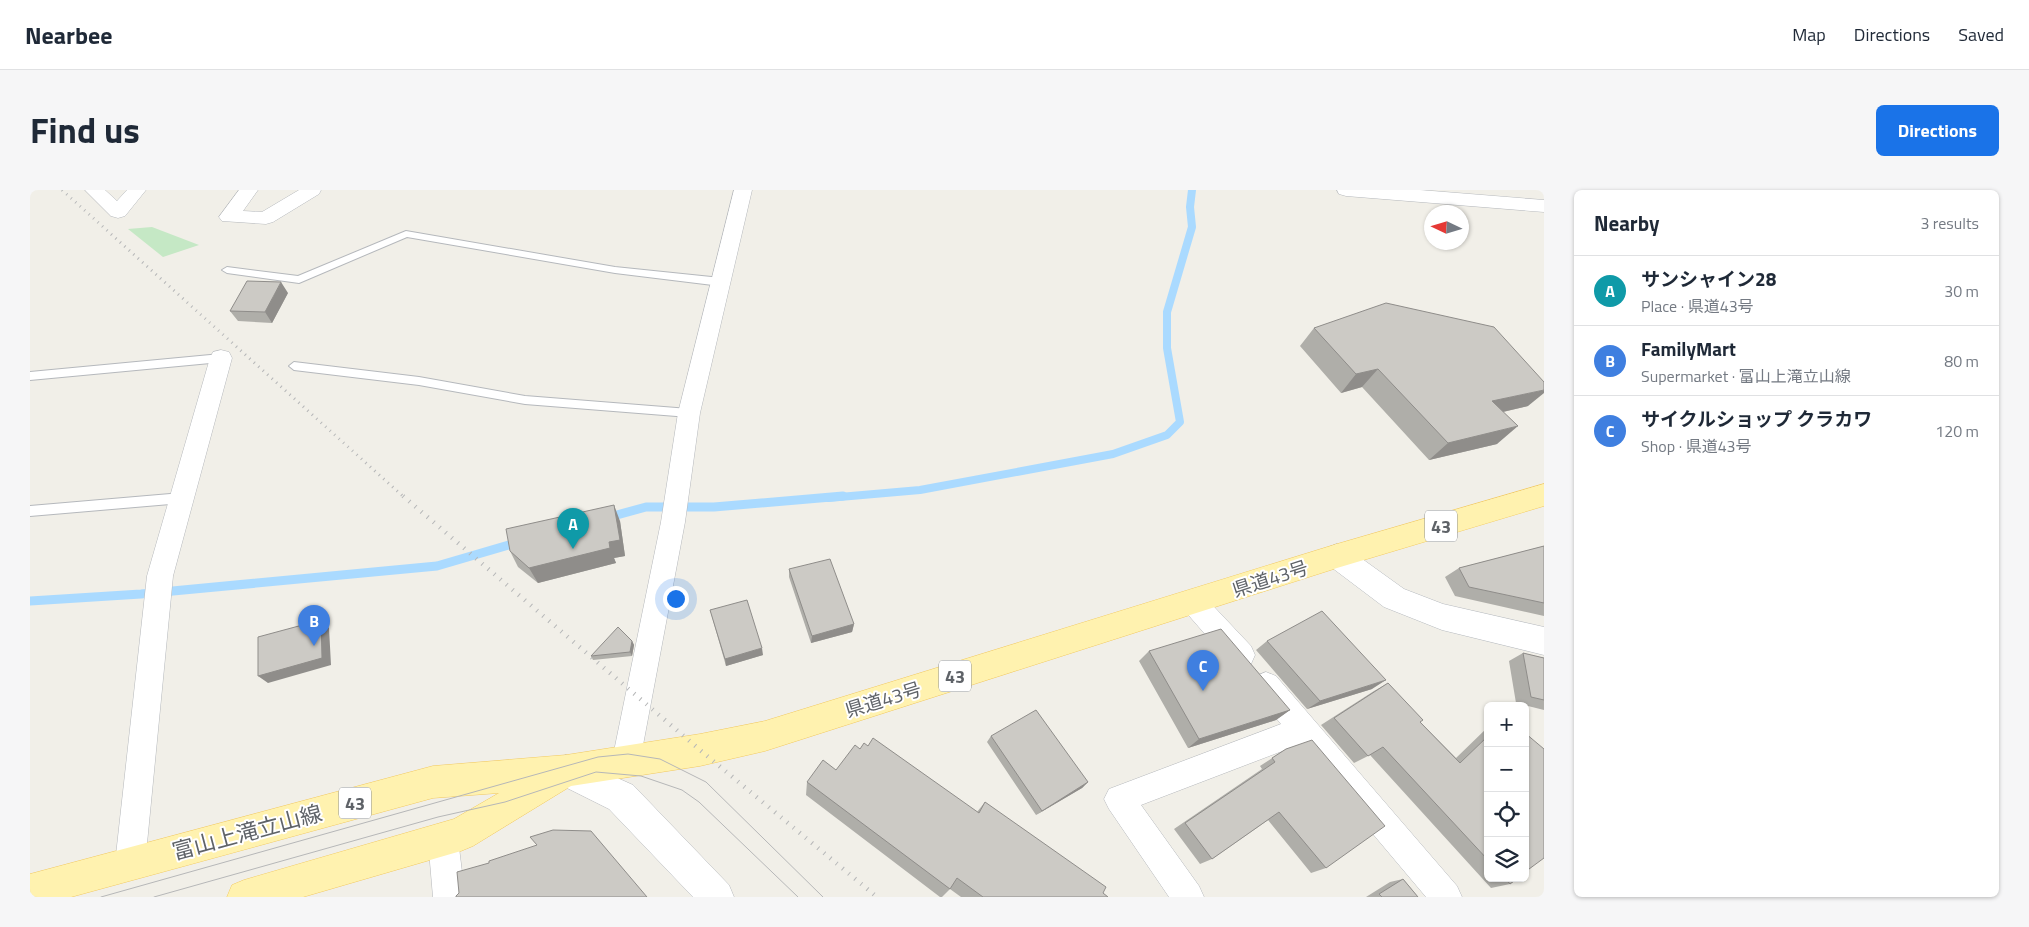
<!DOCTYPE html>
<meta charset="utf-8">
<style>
:root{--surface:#fff;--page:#f6f6f7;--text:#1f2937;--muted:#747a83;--line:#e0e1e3;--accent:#1a73e8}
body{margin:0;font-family:"Titillium Web","Noto Sans JP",sans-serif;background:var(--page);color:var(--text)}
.controls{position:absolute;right:15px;bottom:15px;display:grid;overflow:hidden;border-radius:8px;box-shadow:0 1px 4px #0004}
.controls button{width:45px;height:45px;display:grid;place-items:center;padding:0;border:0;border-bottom:1px solid var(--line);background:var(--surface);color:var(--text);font:25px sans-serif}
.compass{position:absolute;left:1394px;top:15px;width:45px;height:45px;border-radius:50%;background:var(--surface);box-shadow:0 1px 4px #0004;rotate:274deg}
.you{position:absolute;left:645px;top:408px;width:18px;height:18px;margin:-12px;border:4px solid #fff;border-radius:50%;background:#1a73e8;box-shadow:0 0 0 8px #1a73e833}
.badge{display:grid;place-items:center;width:32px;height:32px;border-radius:50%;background:var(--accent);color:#fff;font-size:16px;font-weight:700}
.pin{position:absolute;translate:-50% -41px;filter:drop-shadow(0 1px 2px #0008)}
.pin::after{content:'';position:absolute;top:26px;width:18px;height:15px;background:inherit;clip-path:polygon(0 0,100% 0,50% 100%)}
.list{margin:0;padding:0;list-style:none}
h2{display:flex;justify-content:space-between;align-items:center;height:65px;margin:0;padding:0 20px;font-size:21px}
h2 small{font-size:16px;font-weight:400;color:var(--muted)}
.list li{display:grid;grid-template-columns:32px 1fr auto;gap:15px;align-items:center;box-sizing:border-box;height:70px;padding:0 20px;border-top:1px solid var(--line)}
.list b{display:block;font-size:19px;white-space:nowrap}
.list p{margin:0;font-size:16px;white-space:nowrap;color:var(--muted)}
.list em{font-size:16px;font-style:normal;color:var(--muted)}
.icon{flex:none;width:28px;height:28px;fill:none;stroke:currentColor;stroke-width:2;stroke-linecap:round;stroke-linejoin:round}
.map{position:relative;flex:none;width:1514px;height:707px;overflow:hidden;border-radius:8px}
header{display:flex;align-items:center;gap:30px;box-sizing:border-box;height:70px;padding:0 25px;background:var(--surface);border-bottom:1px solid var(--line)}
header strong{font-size:24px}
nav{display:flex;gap:28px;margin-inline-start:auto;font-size:18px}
.intro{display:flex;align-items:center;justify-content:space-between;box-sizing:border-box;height:120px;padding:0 30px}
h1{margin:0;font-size:35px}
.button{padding:12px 22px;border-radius:8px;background:var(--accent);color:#fff;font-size:18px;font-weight:700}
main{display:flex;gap:30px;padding:0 30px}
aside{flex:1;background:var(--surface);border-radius:8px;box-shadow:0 1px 4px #0004}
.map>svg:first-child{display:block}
.green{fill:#c5e8c5}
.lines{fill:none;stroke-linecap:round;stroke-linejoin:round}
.stream-far1{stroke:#aadaff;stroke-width:8}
.stream{stroke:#aadaff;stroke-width:9}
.service-casing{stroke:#b5b8bc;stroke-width:2}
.minor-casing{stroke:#b5b8bc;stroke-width:1}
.tertiary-casing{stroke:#b5b8bc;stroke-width:1}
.secondary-casing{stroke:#b6babf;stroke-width:1}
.primary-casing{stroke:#f2c960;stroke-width:1}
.service{fill:#fff;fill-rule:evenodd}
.minor{fill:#fff;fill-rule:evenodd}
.tertiary{fill:#fff;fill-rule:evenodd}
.secondary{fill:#fff;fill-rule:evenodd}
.primary{fill:#fff2af;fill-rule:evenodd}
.tram{stroke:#b6b7b8;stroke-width:1}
.rail-far1{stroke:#b6b7b8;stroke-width:3;stroke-dasharray:1 5;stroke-linecap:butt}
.rail{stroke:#b6b7b8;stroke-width:4.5;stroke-dasharray:1 7;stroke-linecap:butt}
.wall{fill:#afaea9}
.shaded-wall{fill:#8f8d8a}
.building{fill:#cccac5;stroke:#8f8d8a}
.labels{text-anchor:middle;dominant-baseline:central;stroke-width:4;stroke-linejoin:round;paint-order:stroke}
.shield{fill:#fff;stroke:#8f9295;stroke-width:1}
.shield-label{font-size:18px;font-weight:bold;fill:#5f6368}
.street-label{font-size:19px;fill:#5f6368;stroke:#fff}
.near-street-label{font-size:22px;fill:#5f6368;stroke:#fff}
</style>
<header>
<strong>Nearbee</strong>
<nav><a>Map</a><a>Directions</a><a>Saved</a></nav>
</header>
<div class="intro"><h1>Find us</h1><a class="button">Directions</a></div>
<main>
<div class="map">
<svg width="1514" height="707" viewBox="0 0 1514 707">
<rect width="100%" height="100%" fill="#f1efe8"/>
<path class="green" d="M122 37 169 55 133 67 98 39Z"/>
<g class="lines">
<path class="stream-far1" d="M798 308 890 300 1083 264 1137 245 1150 232 1137 158V122L1162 37 1160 17 1162 0"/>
<path class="stream" d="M576 328 616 317H684L813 306
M0 411 111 404 407 376 489 352"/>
<defs>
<path id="service" d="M376 41 585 77 691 88 696 92 691 96 585 83 377 47 269 93 197 83 192 80 197 77 268 86Z
M191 164 196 168 191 172 0 190V182Z
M264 172 389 187 495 206 659 219 665 223 659 227 495 214 389 195 264 180 259 176Z
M152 303 156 304 158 308 156 312 152 313 0 326V316Z"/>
<path id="minor" d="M55 0H75L87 11 97 0H116L95 26 88 28 81 26Z
M209 0H228L213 21 232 22 269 0H291L289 4 243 32 236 34 192 31 189 27Z
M704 0H722L670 223 655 332 610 571 606 581 596 585 586 581 582 571 631 332 648 223Z
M1307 0H1390L1514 10V22L1316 6 1309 4Z
M191 160 199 162 202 168 143 386 115 674 111 685 100 689 89 685 85 674 117 386 180 168 183 162Z
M1163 400 1172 404 1221 456 1225 465 1221 474 1211 478 1201 474 1154 420 1150 412 1154 404Z
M1236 482 1246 486 1427 696 1432 707H1396L1268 555 1111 615 1169 696 1174 707H1139L1079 619 1074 609 1079 599 1251 534 1226 504 1222 495 1226 486Z
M413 634 424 638 428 649 435 707H403L398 649 402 638Z"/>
<path id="tertiary" d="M536 565 603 595 699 695 704 707H663L579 619 525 592 520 581 525 570Z"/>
<path id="secondary" d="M1307 354 1317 358 1374 399 1413 414 1514 437V465L1412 440 1354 417 1297 374 1293 366 1297 358Z"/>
<path id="primary" d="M1514 294V316L1307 378 735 561 670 576 541 596 443 656 431 661 273 707H197L202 695 214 690 424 629 469 603 403 608 41 707H0V684L403 576 536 565 670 544 735 531 1307 354Z"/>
</defs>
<use href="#service" class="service-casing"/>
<use href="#minor" class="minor-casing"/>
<use href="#tertiary" class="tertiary-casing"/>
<use href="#secondary" class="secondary-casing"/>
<use href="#primary" class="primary-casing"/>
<use href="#service" class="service"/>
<use href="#minor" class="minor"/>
<use href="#tertiary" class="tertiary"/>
<use href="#secondary" class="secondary"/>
<use href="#primary" class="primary"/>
<path class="tram" d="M71 707 568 567 598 564 630 569 676 592 793 707
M124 707 408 627 475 612 566 582 611 586 652 600 669 612 768 707"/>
<path class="rail-far1" d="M32 0 375 308"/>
<path class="rail" d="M373 306 670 560 847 707"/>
</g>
<path class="wall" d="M258 103 242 133 208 131 200 121Z
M1284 138 1498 216 1473 222 1467 254 1399 270 1332 197 1311 203 1270 156Z
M590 331 595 366 584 368 586 373 508 393 488 377 480 361Z
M1514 356V426L1425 406 1415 387 1429 378Z
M759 379 824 434 822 442 781 453 759 387Z
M680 420 733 465 696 476Z
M602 451 604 455 602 466 563 470 561 466Z
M1237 451 1342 499 1277 519 1226 460Z
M1119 461 1260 520 1246 530 1158 558 1109 471Z
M1493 463 1514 468V520L1486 513 1479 471Z
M1358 493 1390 532 1426 568 1458 537V688H1488L1480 694 1461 698 1340 565 1324 573 1291 535 1344 501Z
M961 546 1058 592 1052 598 1006 625 957 552Z
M838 556 947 622 955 612 1078 707H931L920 699 912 707H910L776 605 777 592 806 580Z
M1256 559 1296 678 1281 683 1238 630 1182 669 1170 674 1144 639 1232 579 1230 576Z
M1373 689 1388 707H1336L1360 692Z"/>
<path class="shaded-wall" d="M251 92 258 103 242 133 235 122Z
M1348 179 1332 197 1311 203 1326 184Z
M1514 200V203L1498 216 1442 229 1462 211Z
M1488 236 1467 254 1399 270 1418 253Z
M584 315 590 331 595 366 584 368 586 373 508 393 499 378 579 352Z
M291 430 299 438 301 475 238 493 228 486Z
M824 434 822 442 781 453 782 446Z
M602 451 604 455 602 466 600 462Z
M732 458 733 465 696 476 695 469Z
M1356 490 1342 499 1277 519 1290 511Z
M1260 520 1246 530 1158 558 1169 549Z
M1058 592 1052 598 1006 625 1012 621Z"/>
<path class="building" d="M217 91 251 92 235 122 200 121Z
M1356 113 1464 137 1514 192V200L1462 211 1488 236 1418 253 1348 179 1326 184 1284 138Z
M584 315 590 350 579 352 580 358 499 378 480 361 476 339Z
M1514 356V413L1439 397 1429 378Z
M800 369 824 434 782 446 759 379Z
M717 410 732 458 695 469 680 420Z
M1292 421 1356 490 1290 511 1237 451Z
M291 430 292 468 228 486V447Z
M588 437 602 451 600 462 561 466Z
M1191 439 1260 520 1169 549 1119 461Z
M1493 463 1514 468V510L1501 507Z
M1358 493 1393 530 1390 532 1430 573 1458 546V670L1353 557 1338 566 1304 528Z
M1006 520 1058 592 1012 621 961 546Z
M1495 543 1514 559V668L1495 682Z
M843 548 949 623 955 612 1076 697 1073 703 1078 707H953L927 688 920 699 777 592 793 570 806 580 825 555 830 559 834 553 838 556Z
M1282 550 1355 636 1296 678 1249 622 1182 669 1155 633 1245 572 1242 568 1256 559Z
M523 640 561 641 617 707H426V706L429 703 427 682 459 673V671L507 655 500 647Z
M1475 688H1488L1480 694Z
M1373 689 1388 707H1352L1349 704Z"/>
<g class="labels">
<g class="shield">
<rect x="1395" y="320.5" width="32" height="31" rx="4"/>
<rect x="909" y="470.5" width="32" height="31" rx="4"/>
<rect x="309" y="597.5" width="32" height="31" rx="4"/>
</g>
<g class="shield-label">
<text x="1411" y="336">43</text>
<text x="925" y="486">43</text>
<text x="325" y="613">43</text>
</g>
<g class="street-label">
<text transform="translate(1240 388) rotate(-18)">県道43号</text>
<text transform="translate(853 509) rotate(-17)">県道43号</text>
</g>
<g class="near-street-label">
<text transform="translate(217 642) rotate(-15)">富山上滝立山線</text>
</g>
</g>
</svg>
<div class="controls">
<button>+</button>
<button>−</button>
<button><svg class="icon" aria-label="locate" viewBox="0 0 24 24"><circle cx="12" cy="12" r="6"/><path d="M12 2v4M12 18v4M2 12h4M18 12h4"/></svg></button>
<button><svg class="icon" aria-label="layers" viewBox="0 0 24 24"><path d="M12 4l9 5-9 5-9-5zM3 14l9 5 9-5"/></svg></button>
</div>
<svg class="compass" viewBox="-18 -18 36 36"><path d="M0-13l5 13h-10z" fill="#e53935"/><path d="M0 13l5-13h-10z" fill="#747a83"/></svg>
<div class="you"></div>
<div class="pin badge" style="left:543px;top:359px;background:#0f9aa8">A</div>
<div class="pin badge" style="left:284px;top:456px;background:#3f7fe0">B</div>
<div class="pin badge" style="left:1173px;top:501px;background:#3f7fe0">C</div>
</div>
<aside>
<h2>Nearby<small>3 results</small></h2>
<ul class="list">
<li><span class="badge" style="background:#0f9aa8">A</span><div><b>サンシャイン28</b><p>Place · 県道43号</p></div><em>30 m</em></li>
<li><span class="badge" style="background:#3f7fe0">B</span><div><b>FamilyMart</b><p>Supermarket · 富山上滝立山線</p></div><em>80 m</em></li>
<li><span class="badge" style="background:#3f7fe0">C</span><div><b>サイクルショップ クラカワ</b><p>Shop · 県道43号</p></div><em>120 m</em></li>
</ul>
</aside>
</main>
